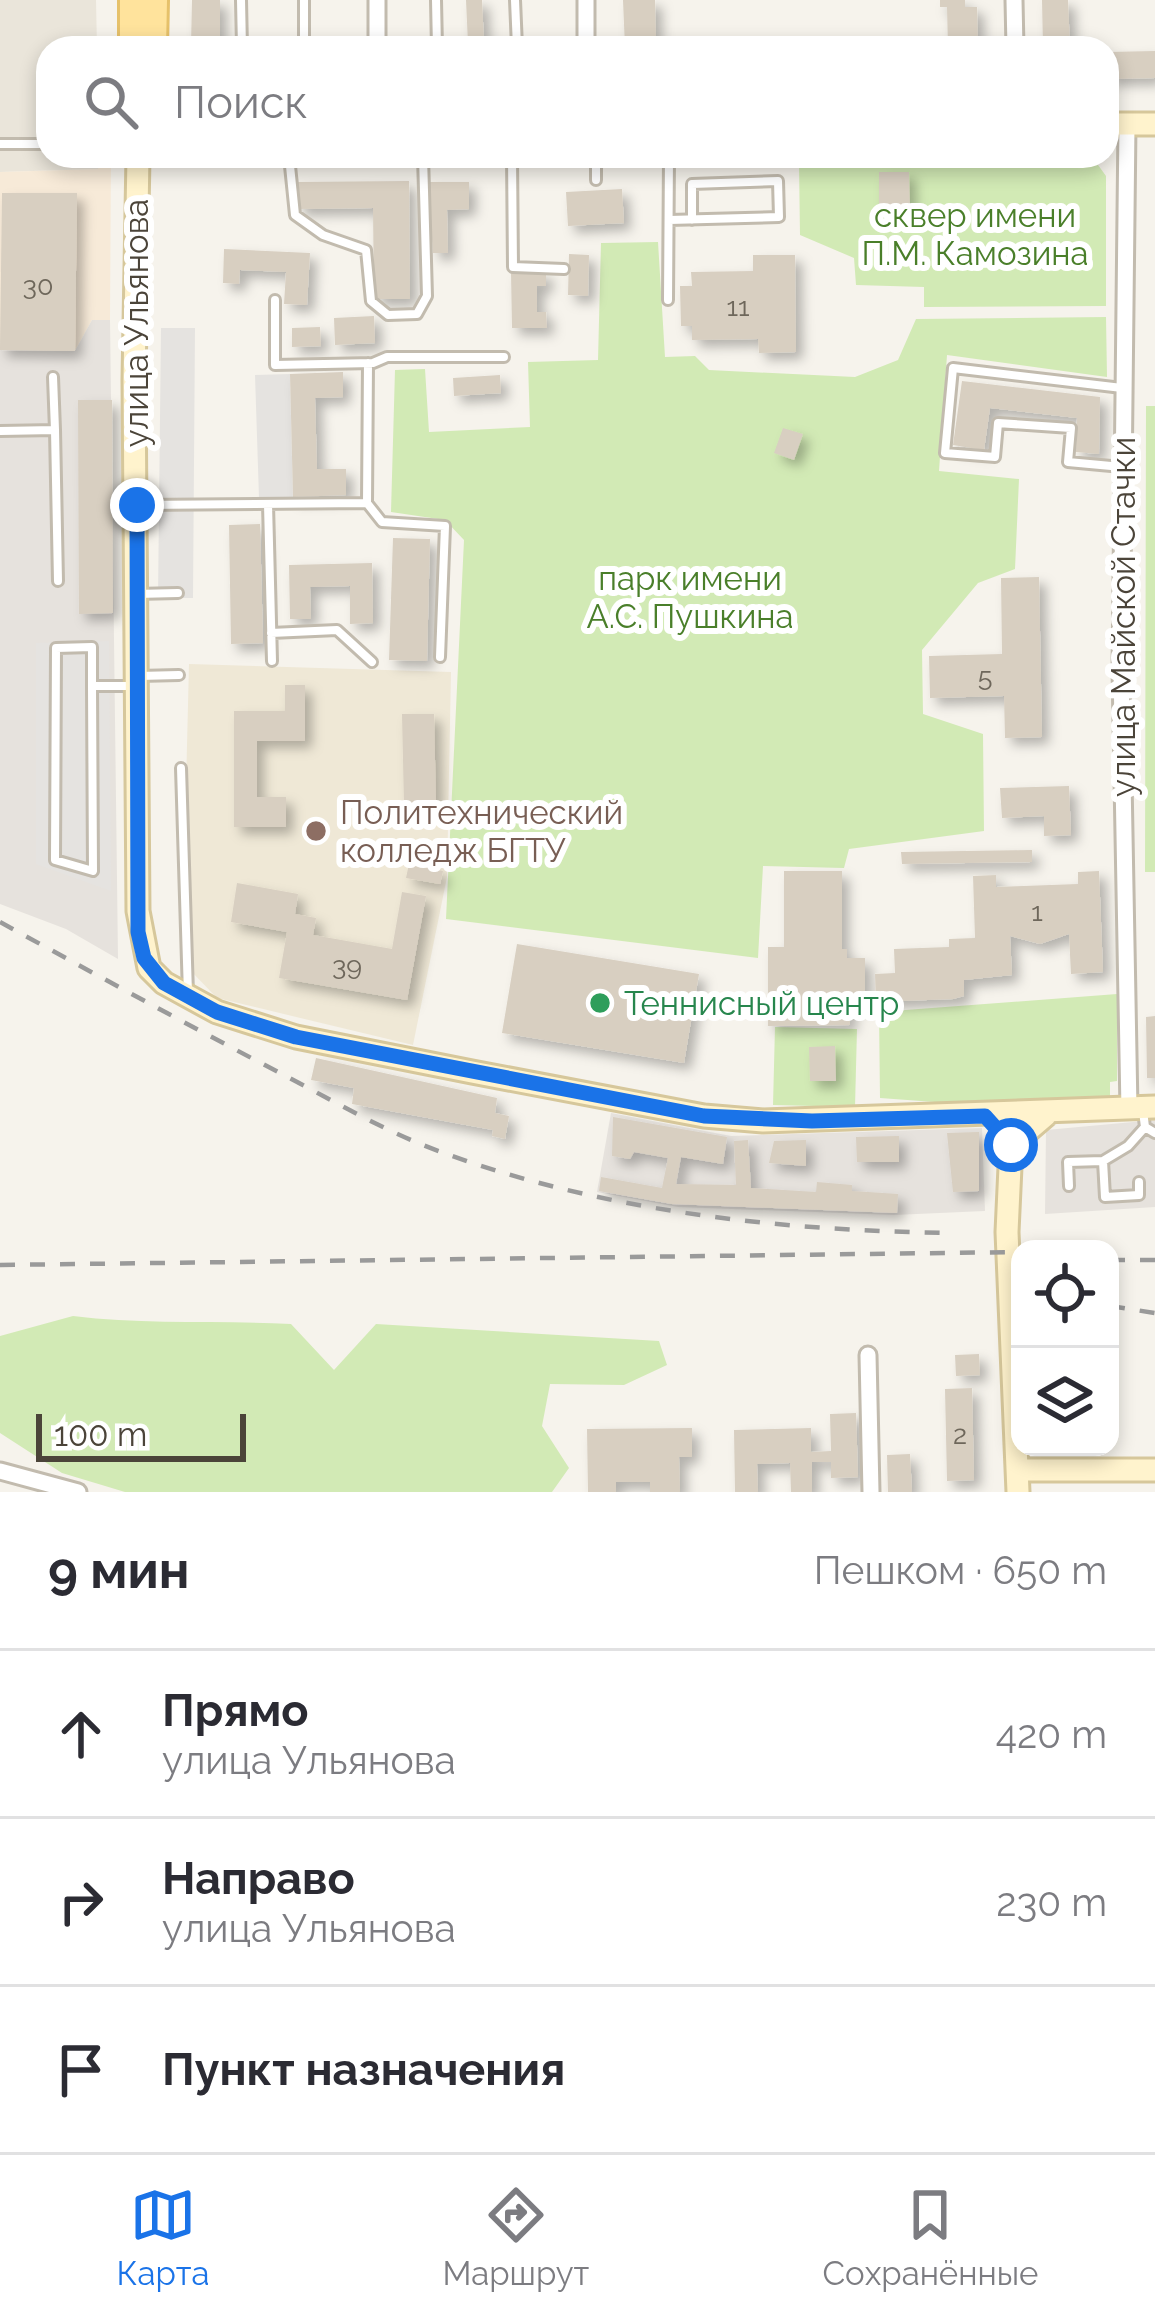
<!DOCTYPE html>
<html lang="ru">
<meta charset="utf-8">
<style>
:root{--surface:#fff;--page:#f7f7f7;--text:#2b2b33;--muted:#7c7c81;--line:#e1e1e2;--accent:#1a73e8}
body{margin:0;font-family:Raleway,sans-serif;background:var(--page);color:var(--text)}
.controls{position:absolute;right:36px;bottom:36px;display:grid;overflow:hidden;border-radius:24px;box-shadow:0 6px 18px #0003}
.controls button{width:108px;height:108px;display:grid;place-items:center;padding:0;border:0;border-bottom:3px solid var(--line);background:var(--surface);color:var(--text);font:60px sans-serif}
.scale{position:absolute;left:36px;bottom:30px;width:210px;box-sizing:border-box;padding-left:12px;border:6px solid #4b4439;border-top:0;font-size:33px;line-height:42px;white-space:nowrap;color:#4b4439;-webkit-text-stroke:9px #fff;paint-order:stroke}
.stop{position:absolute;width:36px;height:36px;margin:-27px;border:9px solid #1a73e8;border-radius:50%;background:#fff}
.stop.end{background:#1a73e8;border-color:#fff;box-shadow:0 3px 12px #0008}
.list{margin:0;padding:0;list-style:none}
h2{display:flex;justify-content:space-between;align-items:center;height:156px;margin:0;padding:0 48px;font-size:51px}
h2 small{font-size:39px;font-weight:400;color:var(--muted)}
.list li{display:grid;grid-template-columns:78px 1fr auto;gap:36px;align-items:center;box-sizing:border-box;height:168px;padding:0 48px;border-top:3px solid var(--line)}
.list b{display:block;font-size:45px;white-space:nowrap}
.list p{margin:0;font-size:39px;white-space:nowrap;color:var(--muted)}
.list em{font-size:39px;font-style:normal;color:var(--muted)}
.icon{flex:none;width:66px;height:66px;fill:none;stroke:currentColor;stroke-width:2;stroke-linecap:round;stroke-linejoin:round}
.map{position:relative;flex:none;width:1155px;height:1492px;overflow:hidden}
.search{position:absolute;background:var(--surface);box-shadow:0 6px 18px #0003;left:36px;right:36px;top:36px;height:132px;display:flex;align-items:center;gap:30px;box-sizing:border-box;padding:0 42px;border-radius:36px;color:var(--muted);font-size:45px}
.sheet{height:660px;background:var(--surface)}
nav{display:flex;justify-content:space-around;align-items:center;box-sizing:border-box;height:168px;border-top:3px solid var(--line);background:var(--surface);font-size:33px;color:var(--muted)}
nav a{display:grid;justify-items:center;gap:6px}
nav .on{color:var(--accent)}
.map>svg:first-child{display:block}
.residential{fill:#eae5da}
.commercial{fill:#f7ead8}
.industrial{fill:#e6e2dd}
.education{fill:#efe8d6}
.green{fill:#d2eab5}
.parking{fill:#e5e3e0}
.building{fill:#d8cfc1;filter:url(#shadow)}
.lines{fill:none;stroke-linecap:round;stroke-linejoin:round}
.lane-casing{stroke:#c2bbae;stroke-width:14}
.street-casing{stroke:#c2bbae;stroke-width:21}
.secondary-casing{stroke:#d6c79b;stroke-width:27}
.primary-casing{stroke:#e6c16a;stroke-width:30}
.lane{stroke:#fff;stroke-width:8}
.street{stroke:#fff;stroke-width:15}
.secondary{stroke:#fff3cd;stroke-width:21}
.primary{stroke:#ffe39c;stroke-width:24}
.rail{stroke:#9a9a9a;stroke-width:4.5;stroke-dasharray:15 15;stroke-linecap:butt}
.route{stroke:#1a73e8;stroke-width:15}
.education-dot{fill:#8d6e63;stroke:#fff;stroke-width:4.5}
.leisure-dot{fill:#2e9e5b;stroke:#fff;stroke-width:4.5}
.labels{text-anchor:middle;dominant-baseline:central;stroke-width:12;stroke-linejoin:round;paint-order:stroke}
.number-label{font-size:27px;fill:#6e675b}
.park-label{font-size:33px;fill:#4a7f2a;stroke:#fff}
.street-label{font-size:33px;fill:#4b4439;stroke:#fff}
.education-label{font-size:33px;fill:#785e54;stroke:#fff;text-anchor:start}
.leisure-label{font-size:33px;fill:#27864d;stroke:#fff;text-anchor:start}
</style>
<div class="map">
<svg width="1155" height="1492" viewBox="0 0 1155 1492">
<defs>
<filter id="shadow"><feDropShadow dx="7" dy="7" stdDeviation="6" flood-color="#0004"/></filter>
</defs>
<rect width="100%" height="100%" fill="#f6f3ec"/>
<path class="residential" d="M0 0H96L97 48H48V156H99V169L0 172Z"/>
<path class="commercial" d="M99 156H111L110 320H92L75 351 0 350V172L98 169Z"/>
<path class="industrial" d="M92 320H110L118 959 66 929 0 904V350L75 351Z
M611 1113 731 1136 982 1128 985 1211 894 1215 678 1207 597 1192Z
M1155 1120V1207L1045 1214 1046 1130Z"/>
<path class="education" d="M189 664 451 672 447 877 413 1045 217 998 188 968 183 910Z"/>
<path class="green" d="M1093 158 1106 176V306L924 307V287L856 285 854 258 800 235 799 163Z
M658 242 665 357 695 356 709 370 855 377 898 360 916 319 1106 317 1107 377 947 355 939 471 1019 479 1015 569 978 583 922 650 923 714 983 734 984 831 849 849 844 868 763 866 758 958 446 919 464 540 445 520 391 512 395 370 425 369 429 432 530 427 528 362 598 360 601 243Z
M1146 406H1155V872H1145Z
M1117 994V1081L1110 1082V1097L962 1104 880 1098 879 1012Z
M775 1027 857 1029 855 1107 773 1105Z
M73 1316C145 1325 217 1320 291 1324L334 1370 376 1324 659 1341 667 1365 624 1385 550 1384 542 1426 569 1468 552 1492H125L62 1473 0 1433V1336Z"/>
<path class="parking" d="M161 328H195L193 598H158Z
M290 374 293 497 259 498 255 375Z
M109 641 111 891 36 864V643Z"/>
<path class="building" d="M192 0H220V45H191Z
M466 0H482L484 43 468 44Z
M623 0H655L656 41H647V48H625Z
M940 0H965V7H977L978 48H948L947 7H940Z
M1042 0H1068L1070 48H1043Z
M1155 51V78L1107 79V52Z
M879 172H909L910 207H879Z
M409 181 410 299H374L373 208 297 209V182Z
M428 182H469V209L447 210 448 253H433Z
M622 189 624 223 568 226 566 192Z
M2 193H77L75 351 0 350Z
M224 249 310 253 307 305 284 304 286 272 240 270 239 284 223 283Z
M569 254 589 255 588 296 568 295Z
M753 255H795L796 352 759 353 758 339 692 340V326H681L680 286H692L691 272 753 271Z
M511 272H546V286H537V312H546L547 328H512Z
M374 316 375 343 335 345 334 318Z
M320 327 321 346 292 347V328Z
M343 372V397L315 398 317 469H346V495L293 497 290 374Z
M500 375 501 393 454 396 453 378Z
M962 381 1100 397 1099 454 1076 452 1077 418 990 408 984 450 953 445Z
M78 400H112L113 613 79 614Z
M783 428 803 434 794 460 774 453Z
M260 524 263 643 231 644 229 525Z
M393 538 430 539 427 661 389 660Z
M372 563 373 623 350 624V586L310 587 311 619H290L289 565Z
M1039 577 1042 737 1005 738 1004 696 930 698 929 656 1002 654 1001 578Z
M285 685H305V741H257V797H286V827H234V711H285Z
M402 714H434L436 804 404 805Z
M1069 786 1071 835 1044 836V816L1002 818 1000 788Z
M1032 850V862L902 864 901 852Z
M409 864 443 871 440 884 406 878Z
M784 871H842V949H847V958H865V1004H850V1025L768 1026V947H784Z
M1099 871 1103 972 1071 974 1069 934 1040 944 1010 936 1012 975 964 980V996L953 999 876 1002 875 974 895 973 894 949 949 947V939L975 938 973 876 996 875V887L1078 884V872Z
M237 883 298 894 295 914 316 918 313 935 392 949 402 892 426 896 407 1000 279 978 287 932 231 922Z
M517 944 699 974 684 1063 502 1033Z
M1155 1016V1078H1147L1146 1017Z
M835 1046 836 1081H810L809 1047Z
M316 1058 497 1098 495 1113 509 1116 505 1139 492 1136 493 1130 352 1104 354 1088 311 1080Z
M613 1117 727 1137 723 1164 681 1157 676 1184 736 1185 734 1141 748 1140 751 1188 816 1192 817 1182 852 1185V1191L898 1194 897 1213 672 1204 599 1191 601 1177 662 1188 668 1158 634 1152 630 1159 612 1156Z
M979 1132V1191L953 1192 947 1133Z
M899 1136V1162H857L856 1137Z
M806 1140V1166L769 1163 774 1141Z
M979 1354 980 1375 956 1376 955 1355Z
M972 1388 974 1480 947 1481 945 1389Z
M856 1413 858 1477 831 1478V1462H812V1492H791L790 1463 757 1464 758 1492H735L734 1430 811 1428V1452L831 1451 830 1414Z
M692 1428V1457H679L680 1492H650V1482H616V1492H588L587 1429Z
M910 1454 912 1492H888L887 1455Z"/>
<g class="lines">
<defs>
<path id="lane" d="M241 0 242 48
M436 0 437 48
M304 48V0
M484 48 517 47 515 0
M0 144H48
M289 156 295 215 323 235 366 250 371 301 388 315 417 314 427 296 423 156
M512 156 513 267 564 269
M596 156V180
M669 220 779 217 778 181 692 184V220
M275 300V365L373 363 387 357H504
M668 300 669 156
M368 363 367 503 382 522 445 526 440 657
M53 377 55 430
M1122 388 953 368 945 453 995 457 998 423 1071 428 1068 462 1122 467
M0 431 55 430 58 581
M268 504 272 661
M140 505 367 503
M136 594 178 593
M271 633 337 630 372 662
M139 676 179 675
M92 686V647L56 648 55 860 93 871 92 686H131
M181 768 188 994
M1143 1111 1145 1127 1155 1133
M1139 1182V1195L1105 1197 1103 1161 1128 1146 1145 1127
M1069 1186 1068 1162 1103 1161"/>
<path id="street" d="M377 0V48
M586 0V48
M1014 0 1015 48
M1127 124 1121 669 1129 1110
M868 1355 871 1492
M0 1471 78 1492"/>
<path id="secondary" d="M1107 124H1155
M138 156 134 380 138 911 149 968 164 983 217 1012 296 1037 472 1072 704 1116 763 1121 1155 1107
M1018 1470H1155
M1018 1492 1007 1232 1011 1145 1046 1115"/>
<path id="primary" d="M132 48V0
M154 48 155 0"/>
</defs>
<use href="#lane" class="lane-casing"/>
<use href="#street" class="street-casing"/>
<use href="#secondary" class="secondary-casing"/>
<use href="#primary" class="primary-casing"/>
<use href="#lane" class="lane"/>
<use href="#street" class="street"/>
<use href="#secondary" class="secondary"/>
<use href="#primary" class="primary"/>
<path class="rail" d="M0 922C93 973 186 1024 280 1073 334 1101 387 1133 444 1153 605 1212 784 1231 954 1233
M1110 1260H1155
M0 1265 1020 1252
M1110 1306 1155 1313"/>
</g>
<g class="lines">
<path class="route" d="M137 505 138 932 144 958 164 983 217 1012 296 1037 704 1116 812 1121 985 1116 1011 1145"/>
</g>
<circle class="education-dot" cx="316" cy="831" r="12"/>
<circle class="leisure-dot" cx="600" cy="1003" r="12"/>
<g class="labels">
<g class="number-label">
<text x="38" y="285">30</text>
<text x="738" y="306">11</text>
<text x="985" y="676">5</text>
<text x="1037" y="911">1</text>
<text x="347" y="965">39</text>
<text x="960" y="1434">2</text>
</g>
<g class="park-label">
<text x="975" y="215">сквер имени<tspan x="975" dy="38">П.М. Камозина</tspan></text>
<text x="690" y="578">парк имени<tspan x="690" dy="38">А.С. Пушкина</tspan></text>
</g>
<g class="street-label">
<text transform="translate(136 323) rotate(-90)">улица Ульянова</text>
<text transform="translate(1123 617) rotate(-90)">улица Майской Стачки</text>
</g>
<g class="education-label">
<text x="340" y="812">Политехнический<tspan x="340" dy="38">колледж БГТУ</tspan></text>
</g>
<g class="leisure-label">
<text x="624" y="1003">Теннисный центр</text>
</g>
</g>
</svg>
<div class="controls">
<button><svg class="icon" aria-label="locate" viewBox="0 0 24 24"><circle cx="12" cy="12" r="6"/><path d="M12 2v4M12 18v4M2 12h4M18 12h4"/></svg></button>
<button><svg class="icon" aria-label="layers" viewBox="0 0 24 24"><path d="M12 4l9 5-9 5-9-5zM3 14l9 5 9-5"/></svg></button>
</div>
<div class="scale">100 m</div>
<div class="stop" style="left:1011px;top:1145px"></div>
<div class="stop end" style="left:137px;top:505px"></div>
<div class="search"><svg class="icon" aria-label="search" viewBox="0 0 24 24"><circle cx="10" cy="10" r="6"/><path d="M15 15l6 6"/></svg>Поиск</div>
</div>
<section class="sheet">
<h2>9 мин<small>Пешком · 650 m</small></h2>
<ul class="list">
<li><svg class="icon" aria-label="ahead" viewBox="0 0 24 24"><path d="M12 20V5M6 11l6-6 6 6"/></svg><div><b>Прямо</b><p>улица Ульянова</p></div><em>420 m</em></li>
<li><svg class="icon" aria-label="right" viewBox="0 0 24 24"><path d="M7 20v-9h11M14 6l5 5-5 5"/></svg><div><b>Направо</b><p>улица Ульянова</p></div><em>230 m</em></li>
<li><svg class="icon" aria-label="arrive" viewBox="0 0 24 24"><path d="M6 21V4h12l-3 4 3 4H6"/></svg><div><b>Пункт назначения</b></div></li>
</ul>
</section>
<nav>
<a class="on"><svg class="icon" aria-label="map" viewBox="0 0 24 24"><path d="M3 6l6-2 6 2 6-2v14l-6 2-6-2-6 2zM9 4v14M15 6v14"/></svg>Карта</a>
<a><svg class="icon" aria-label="directions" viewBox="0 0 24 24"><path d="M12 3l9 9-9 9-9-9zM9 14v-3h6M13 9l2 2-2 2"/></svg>Маршрут</a>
<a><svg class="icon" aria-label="saved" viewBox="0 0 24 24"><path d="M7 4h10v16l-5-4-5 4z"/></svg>Сохранённые</a>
</nav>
